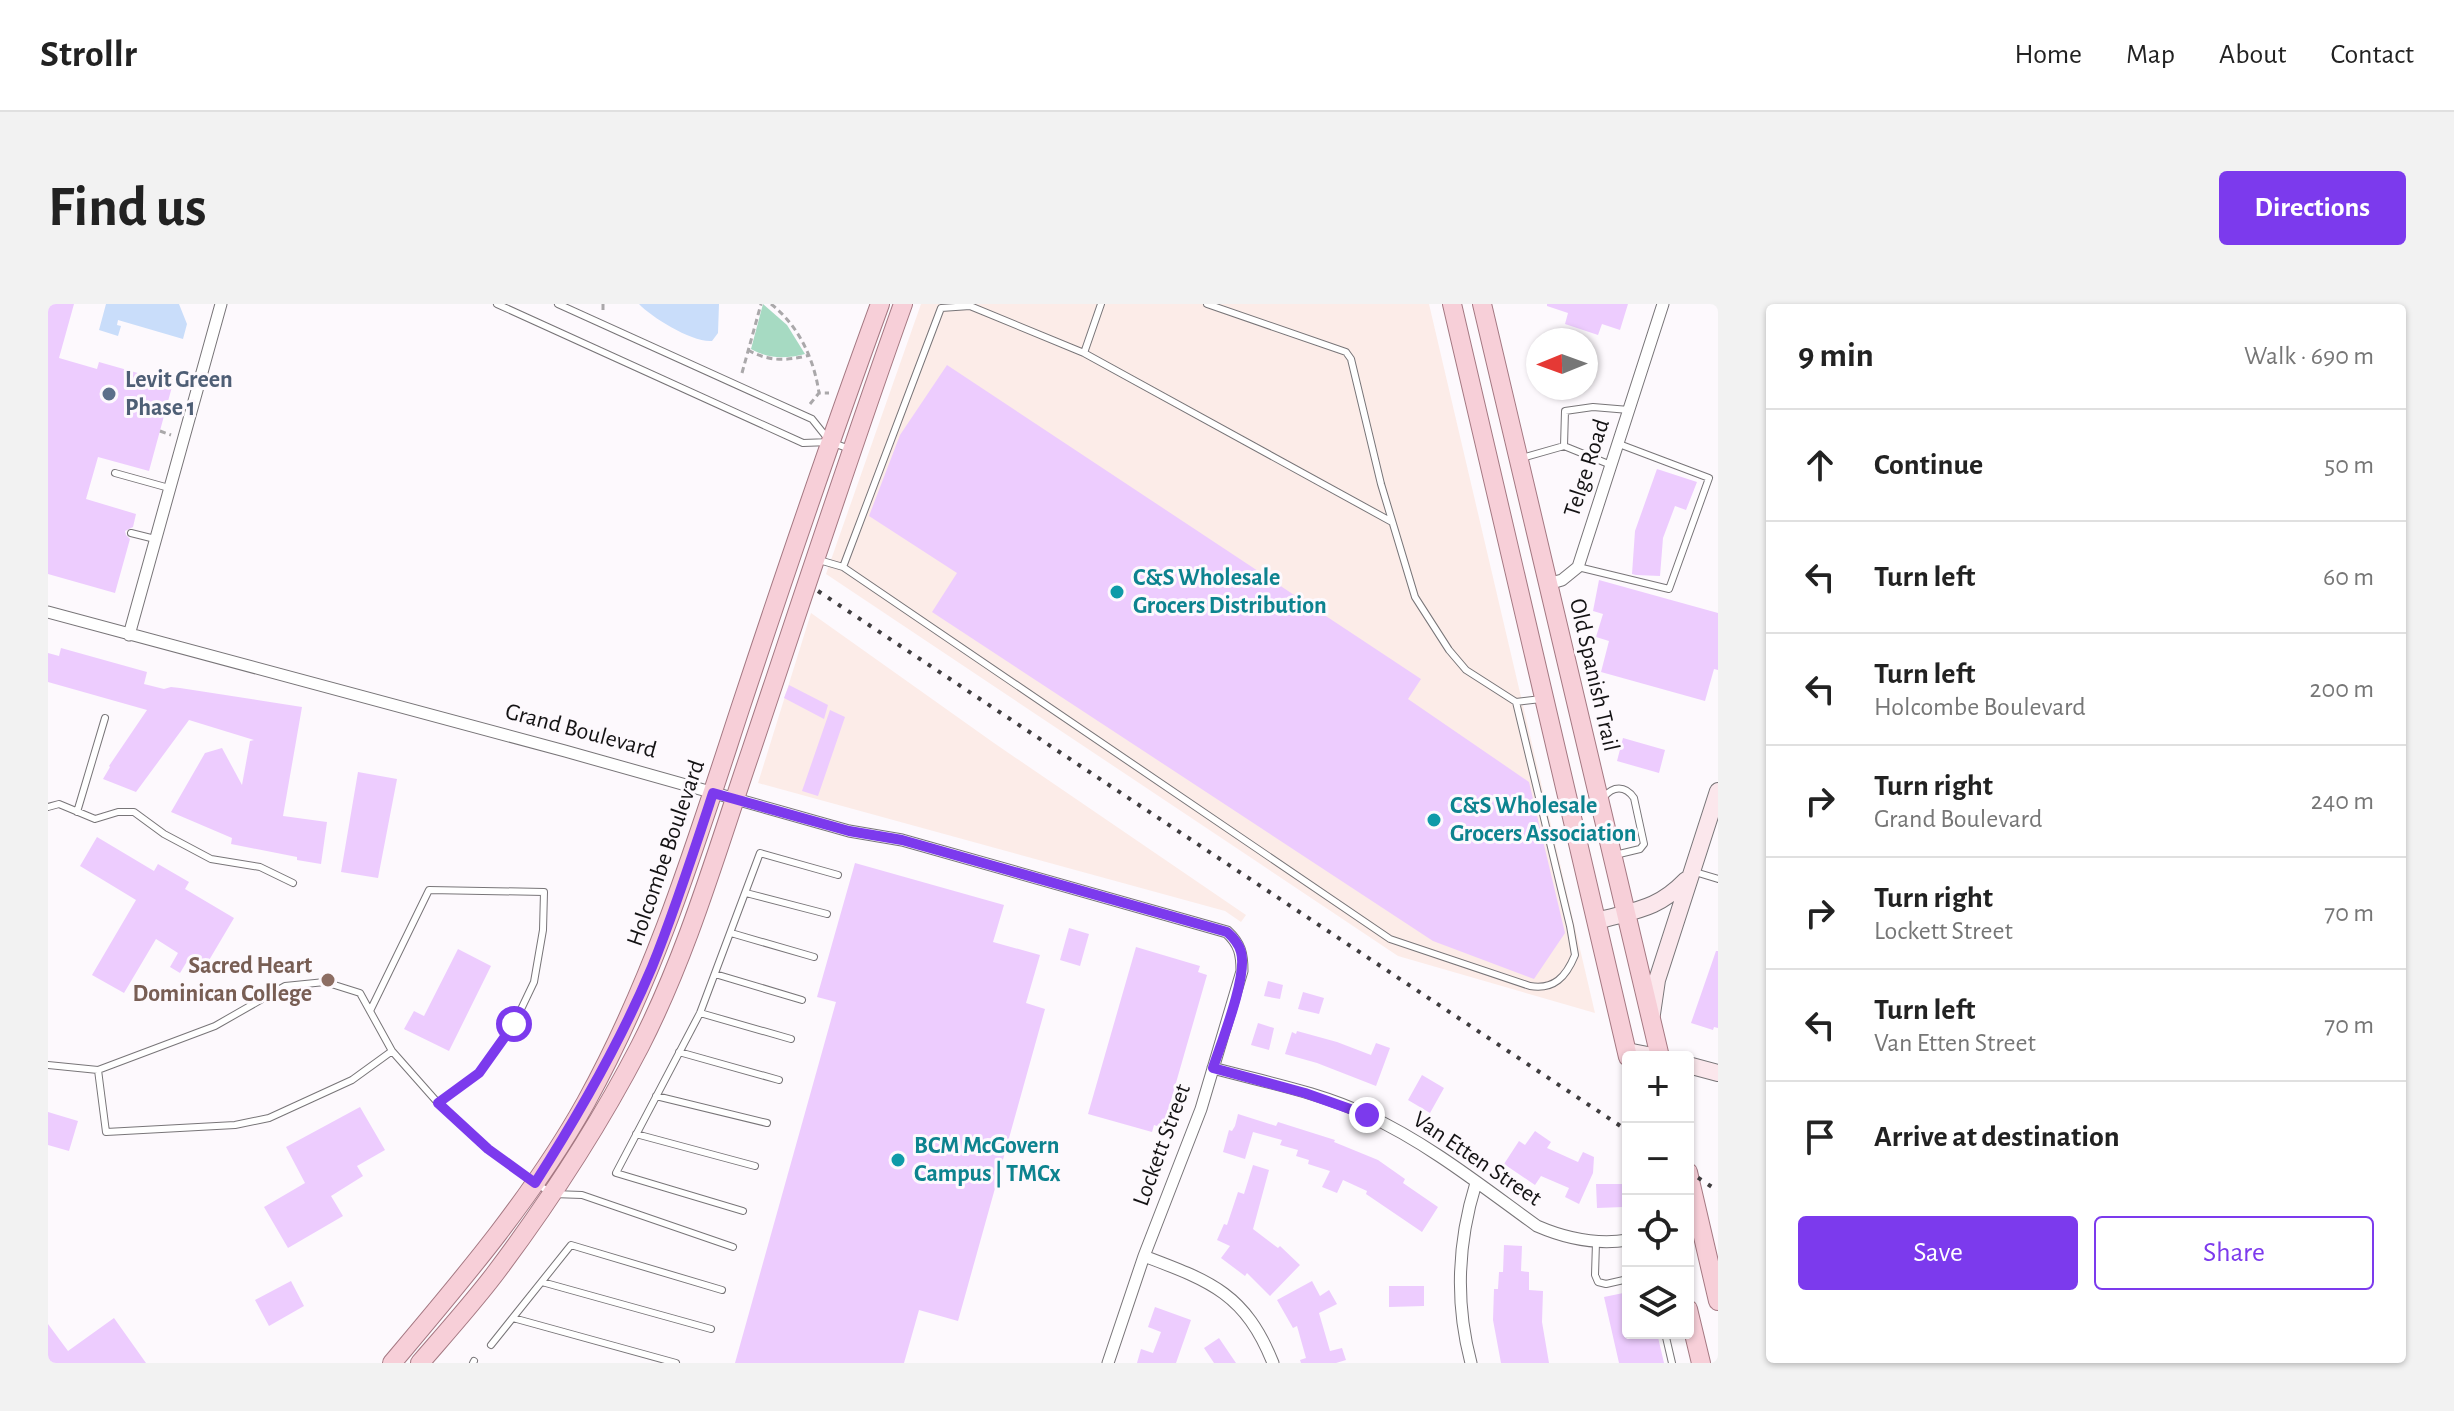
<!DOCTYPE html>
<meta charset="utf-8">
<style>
:root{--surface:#fff;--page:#f2f2f2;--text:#222;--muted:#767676;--line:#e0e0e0;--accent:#7c3aed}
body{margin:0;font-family:"Alegreya Sans",sans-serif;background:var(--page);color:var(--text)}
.controls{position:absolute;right:24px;bottom:24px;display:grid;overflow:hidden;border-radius:8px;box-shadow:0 2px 6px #0004}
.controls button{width:72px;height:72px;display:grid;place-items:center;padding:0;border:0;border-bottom:2px solid var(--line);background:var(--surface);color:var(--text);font:40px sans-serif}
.compass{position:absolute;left:1478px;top:24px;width:72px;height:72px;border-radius:50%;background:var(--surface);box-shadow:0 2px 6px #0004;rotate:269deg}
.stop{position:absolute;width:24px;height:24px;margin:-18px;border:6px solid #7c3aed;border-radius:50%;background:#fff}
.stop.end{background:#7c3aed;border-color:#fff;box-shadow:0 2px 8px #0008}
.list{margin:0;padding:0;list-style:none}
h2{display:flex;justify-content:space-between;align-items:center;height:104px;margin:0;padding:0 32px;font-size:34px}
h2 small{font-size:26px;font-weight:400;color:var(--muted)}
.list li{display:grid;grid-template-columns:52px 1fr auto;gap:24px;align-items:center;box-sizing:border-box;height:112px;padding:0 32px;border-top:2px solid var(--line)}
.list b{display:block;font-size:30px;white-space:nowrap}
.list p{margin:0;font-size:26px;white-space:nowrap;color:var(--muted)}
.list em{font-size:26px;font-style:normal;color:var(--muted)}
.actions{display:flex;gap:16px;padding:24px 32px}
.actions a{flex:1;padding:18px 0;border:2px solid var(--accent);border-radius:8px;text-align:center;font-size:28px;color:var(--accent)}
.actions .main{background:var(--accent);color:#fff}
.icon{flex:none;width:44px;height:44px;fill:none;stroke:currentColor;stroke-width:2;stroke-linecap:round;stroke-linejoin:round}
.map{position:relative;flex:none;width:1670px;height:1059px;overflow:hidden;border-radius:8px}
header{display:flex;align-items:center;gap:48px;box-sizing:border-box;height:112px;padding:0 40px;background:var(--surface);border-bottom:2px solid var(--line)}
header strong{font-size:38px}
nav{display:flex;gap:44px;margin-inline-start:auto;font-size:28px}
.intro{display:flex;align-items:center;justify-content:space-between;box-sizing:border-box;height:192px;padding:0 48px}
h1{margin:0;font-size:56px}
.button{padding:20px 36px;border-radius:8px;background:var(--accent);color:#fff;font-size:28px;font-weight:700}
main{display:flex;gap:48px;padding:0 48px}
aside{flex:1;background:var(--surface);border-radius:8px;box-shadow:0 2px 6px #0004}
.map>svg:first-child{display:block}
.industrial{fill:#fcece8}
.green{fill:#a6dac2}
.water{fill:#c9ddfa}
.building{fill:#edccfe}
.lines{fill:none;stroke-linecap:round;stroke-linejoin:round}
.lane-casing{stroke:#787578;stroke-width:8}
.street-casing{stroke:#787578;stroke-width:13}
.secondary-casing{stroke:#787578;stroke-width:18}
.primary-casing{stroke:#a47882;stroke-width:20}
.path{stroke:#aaa8aa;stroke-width:3;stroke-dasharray:6 4;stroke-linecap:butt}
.lane{stroke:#fff;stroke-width:6}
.street{stroke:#fff;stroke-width:11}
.secondary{stroke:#fbe7ec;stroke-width:16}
.primary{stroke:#f7cfd8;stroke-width:18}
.rail{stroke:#3f3d3f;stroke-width:4;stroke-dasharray:4 8;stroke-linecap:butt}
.route{stroke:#7c3aed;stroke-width:10}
.service-dot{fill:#5c6f8a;stroke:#fdf9fd;stroke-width:3}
.culture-dot{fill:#0f9aa8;stroke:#fdf9fd;stroke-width:3}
.education-dot{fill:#8d6e63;stroke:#fdf9fd;stroke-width:3}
.labels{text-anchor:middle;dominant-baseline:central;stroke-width:6;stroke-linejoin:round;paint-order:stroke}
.service-label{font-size:24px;font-weight:bold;fill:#4e5e75;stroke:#fdf9fd;text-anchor:start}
.street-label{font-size:24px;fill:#141314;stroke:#fdf9fd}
.culture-label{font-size:24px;font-weight:bold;fill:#0d838f;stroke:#fdf9fd;text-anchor:start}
.education-label{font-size:24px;font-weight:bold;fill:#785e54;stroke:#fdf9fd;text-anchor:end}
</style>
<header>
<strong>Strollr</strong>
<nav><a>Home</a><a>Map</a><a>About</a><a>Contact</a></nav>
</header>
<div class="intro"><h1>Find us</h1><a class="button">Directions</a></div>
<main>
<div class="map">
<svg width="1670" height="1059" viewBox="0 0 1670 1059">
<rect width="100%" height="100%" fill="#fdf9fd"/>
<path class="industrial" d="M873 0H1381L1547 709 1350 652 778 270Z
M763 309 946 439 1198 611 1193 618 1177 607 710 479Z"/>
<path class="green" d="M715 0 739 21 757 50C737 55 721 55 703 45Z"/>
<path class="water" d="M58 0H131L139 20 135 35 70 16 69 21 73 22 70 32 51 26Z
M591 0H671L670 29 664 37C645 39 603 13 591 0Z"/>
<path class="building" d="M0 0H26L11 54 49 65 51 58 125 79 101 167 50 153 38 195 88 210 85 223 77 227 78 231 82 235 67 289 0 270Z
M1499 0H1580L1572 26 1554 20 1550 31 1517 20 1520 9 1499 2Z
M899 61 1373 375 1360 395 1481 478 1517 629 1486 675 1385 637 884 308 909 269 821 212 852 131Z
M1609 165 1649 178 1638 206 1627 202 1615 234 1612 272 1588 271 1584 270 1587 227Z
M1551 276 1670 309V366L1666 365 1657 397 1553 368 1561 337 1548 333 1555 310 1545 307Z
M13 344 99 368 96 380 116 385 123 383 132 384 254 403 235 512 279 518 273 560 249 556V553L183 540 184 534 123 508 157 449 174 444 194 481 202 437 206 436 141 416 88 488 55 475 62 463 61 462 99 406 0 378V349L11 352Z
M741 381 780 401 776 415 736 394Z
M782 406 797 413 770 492 754 487Z
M1575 434 1617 446 1611 469 1569 457Z
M310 468 349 475 330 574 293 568Z
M49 533 106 567 110 560 141 578 137 585 186 614 157 663 141 654 132 669 122 663 130 649 108 635 76 689 44 671 88 596 32 562Z
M807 559 956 601 945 638 992 651 978 699 997 705 910 1017 871 1006 856 1059H687L788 698 769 693Z
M1021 624 1041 630 1032 662 1012 656Z
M1088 643 1152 662 1150 668 1159 671 1115 824 1106 821 1104 828 1040 810Z
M410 645 443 662 401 747 356 725 366 707 376 712Z
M1668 647H1670V724L1666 723 1665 726 1643 719Z
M1220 677 1235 681 1232 695 1216 692Z
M1255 688 1276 694 1271 710 1250 705Z
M1210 719 1226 724 1221 746 1203 741Z
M1249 727 1289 738 1323 751 1328 739 1342 744 1328 782 1269 759 1237 750 1244 728 1248 730Z
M1374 771 1396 784 1382 809 1360 796Z
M312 803 337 846 309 862 315 872 283 892 295 912 240 944 216 903 257 879 238 843Z
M0 808 30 817 21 847 0 841Z
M1190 810 1228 822 1230 818 1287 836 1286 838 1330 856 1357 875 1355 879 1390 903 1374 928 1318 890 1319 887 1295 876 1289 889 1274 883 1282 867 1260 860 1261 856 1248 852 1250 846 1232 841 1234 836 1205 828 1197 855 1175 848 1181 826 1184 827 1187 822Z
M1487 827 1503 838 1499 844 1530 858 1535 848 1546 853 1545 869 1531 900 1517 893 1521 884 1493 872 1487 881 1456 860 1471 837 1477 841Z
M1205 861 1221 866 1205 925 1230 944 1232 942 1252 961 1222 992 1199 969 1197 972 1173 954 1182 942 1169 936 1176 920 1179 921 1190 888 1196 890Z
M1548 880H1574L1575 903 1549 904Z
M1456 941 1474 942 1473 967 1481 968V986L1495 987 1494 1018 1501 1059H1453L1445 1016 1446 985H1450L1451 968H1455Z
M243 977 256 1002 221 1022 207 996Z
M1264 977 1272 992 1281 986 1289 1000 1271 1009 1282 1047 1294 1044 1298 1056 1288 1059H1253L1252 1056 1258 1054 1249 1022 1245 1024 1229 996Z
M1341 982H1376V1002L1341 1003Z
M1580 988V1029H1609L1616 1059H1571L1556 993Z
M1107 1003 1143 1016 1128 1059H1089L1093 1045 1105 1049 1113 1028 1100 1023Z
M66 1014 98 1059H0V1020L20 1047Z
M1171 1034 1188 1059H1166L1156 1044Z"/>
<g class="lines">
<defs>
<path id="lane" d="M449 0 755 139 782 138 802 145
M510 0 764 115 780 135
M1159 0 1298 48 1303 55 1333 180 1367 293 1401 346 1418 366 1468 398 1493 395
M1036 49 1344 218
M1516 142 1517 107 1545 103 1581 106
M1474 154 1516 142 1563 161
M67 169 121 184
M83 229 107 235
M771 256 795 263 893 4 922 2 1036 49 1053 0
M795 263 1342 635 1482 682C1506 686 1518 673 1527 651L1522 622 1468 398
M1530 263 1621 285 1661 174 1571 140
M1556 493C1565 482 1577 481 1586 494L1596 540 1592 545 1567 551
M0 503 11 500 47 515 70 508H86L116 530 163 555 212 563 245 579
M29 508 57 414
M1647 568 1670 575
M698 589 779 610
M683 629 766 653
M667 670 754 696
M322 707 381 586 496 588 495 626 486 678 466 720 431 769 390 799
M652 709 743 735
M631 748 731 776
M0 761 50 766 167 722 237 682 277 678 312 689 344 747 390 799 440 845 487 879 505 890 534 891 685 943
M50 766 58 828 187 821 221 814 304 776 344 747
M608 792 719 819
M588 830 707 862
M695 907 568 869 652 709 712 549 790 571
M1548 938 1547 971 1550 978 1558 980 1580 975
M494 978 663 1025
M465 1014 628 1059
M1617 1029 1624 1059
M443 1041 523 941 674 986
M425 1059 426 1057"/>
<path id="street" d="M1500 280 1514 276 1530 263 1615 0
M0 308 517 447 801 527 854 536 1179 628C1192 640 1194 650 1194 667L1153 805 1096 952 1060 1059
M81 331 173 0
M1165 764C1216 778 1271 788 1319 811 1380 839 1435 883 1489 922 1519 935 1548 941 1580 936
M1096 952C1162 977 1197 989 1225 1059
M1423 1059C1407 999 1410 937 1428 879"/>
<path id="secondary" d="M1549 617C1587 606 1609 606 1638 576
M1604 710 1609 676 1670 487
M1579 747 1610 753
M1640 761 1670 769"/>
<path id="primary" d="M1404 0 1580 753
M1434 0 1612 753
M1640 868 1670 997
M1640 1005 1653 1059
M344 1059C414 976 485 893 538 798 607 673 648 539 692 405 737 269 783 134 832 0
M372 1059C397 1030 423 1001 446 971 501 898 550 823 592 742 640 648 669 546 703 447 753 298 802 148 855 0"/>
</defs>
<use href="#lane" class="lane-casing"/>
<use href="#street" class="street-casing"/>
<use href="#secondary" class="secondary-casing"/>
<use href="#primary" class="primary-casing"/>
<path class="path" d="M723 0C751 22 766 55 771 89
M555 6V0
M700 46C721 58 739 57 762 51
M694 69 713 0
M119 73 138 78
M762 100 771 89H781
M110 104 129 110
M112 127 123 131"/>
<use href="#lane" class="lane"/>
<use href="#street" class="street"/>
<use href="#secondary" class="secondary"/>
<use href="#primary" class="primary"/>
<path class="rail" d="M770 287 1580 827
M1640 867 1670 887"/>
</g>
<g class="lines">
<path class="route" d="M466 720 431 769 390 799 440 845 487 879C531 810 572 739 604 663 627 606 646 547 665 489L801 527 854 536 1179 628C1186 634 1191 640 1193 648 1200 672 1173 739 1165 764L1257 789 1319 811"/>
</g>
<circle class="service-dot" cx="61" cy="90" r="8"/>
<g class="culture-dot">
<circle cx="1069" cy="288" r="8"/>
<circle cx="1386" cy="516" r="8"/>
<circle cx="850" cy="856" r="8"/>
</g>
<circle class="education-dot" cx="280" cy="676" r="8"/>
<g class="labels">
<g class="service-label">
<text x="77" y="76">Levit Green<tspan x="77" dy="28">Phase 1</tspan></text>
</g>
<g class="street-label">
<text transform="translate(1539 164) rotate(-72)">Telge Road</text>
<text transform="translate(1546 371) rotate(77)">Old Spanish Trail</text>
<text transform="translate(533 427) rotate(15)">Grand Boulevard</text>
<text transform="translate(618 549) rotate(-71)">Holcombe Boulevard</text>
<text transform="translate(1114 841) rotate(-70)">Lockett Street</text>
<text transform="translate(1429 855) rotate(34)">Van Etten Street</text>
</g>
<g class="culture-label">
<text x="1085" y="274">C&amp;S Wholesale<tspan x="1085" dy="28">Grocers Distribution</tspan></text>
<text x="1402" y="502">C&amp;S Wholesale<tspan x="1402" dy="28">Grocers Association</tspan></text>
<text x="866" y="842">BCM McGovern<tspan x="866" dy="28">Campus | TMCx</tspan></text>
</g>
<g class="education-label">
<text x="264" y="662">Sacred Heart<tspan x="264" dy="28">Dominican College</tspan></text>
</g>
</g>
</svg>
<div class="controls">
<button>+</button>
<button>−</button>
<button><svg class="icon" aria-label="locate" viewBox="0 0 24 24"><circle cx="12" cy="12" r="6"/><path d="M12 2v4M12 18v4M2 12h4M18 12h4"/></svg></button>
<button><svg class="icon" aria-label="layers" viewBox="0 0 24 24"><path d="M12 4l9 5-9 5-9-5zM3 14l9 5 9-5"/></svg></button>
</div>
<svg class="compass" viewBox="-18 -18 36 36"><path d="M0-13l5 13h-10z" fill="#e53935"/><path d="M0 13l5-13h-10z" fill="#767676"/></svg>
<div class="stop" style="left:466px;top:720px"></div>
<div class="stop end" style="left:1319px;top:811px"></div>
</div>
<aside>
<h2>9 min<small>Walk · 690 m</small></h2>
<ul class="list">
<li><svg class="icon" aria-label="ahead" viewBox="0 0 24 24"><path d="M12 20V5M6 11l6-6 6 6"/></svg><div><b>Continue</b></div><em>50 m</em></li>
<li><svg class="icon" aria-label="left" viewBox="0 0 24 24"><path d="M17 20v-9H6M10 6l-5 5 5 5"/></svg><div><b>Turn left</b></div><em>60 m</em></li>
<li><svg class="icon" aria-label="left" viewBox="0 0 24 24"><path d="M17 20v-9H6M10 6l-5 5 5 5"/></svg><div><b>Turn left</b><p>Holcombe Boulevard</p></div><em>200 m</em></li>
<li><svg class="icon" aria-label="right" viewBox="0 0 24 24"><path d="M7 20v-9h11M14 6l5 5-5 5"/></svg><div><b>Turn right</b><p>Grand Boulevard</p></div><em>240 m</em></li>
<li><svg class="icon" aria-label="right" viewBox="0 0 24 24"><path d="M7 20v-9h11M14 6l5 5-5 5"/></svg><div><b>Turn right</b><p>Lockett Street</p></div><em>70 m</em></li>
<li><svg class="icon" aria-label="left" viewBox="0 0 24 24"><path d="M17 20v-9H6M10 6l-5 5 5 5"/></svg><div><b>Turn left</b><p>Van Etten Street</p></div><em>70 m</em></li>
<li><svg class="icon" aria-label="arrive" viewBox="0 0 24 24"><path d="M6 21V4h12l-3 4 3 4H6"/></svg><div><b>Arrive at destination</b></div></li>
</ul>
<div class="actions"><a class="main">Save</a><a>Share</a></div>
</aside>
</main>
